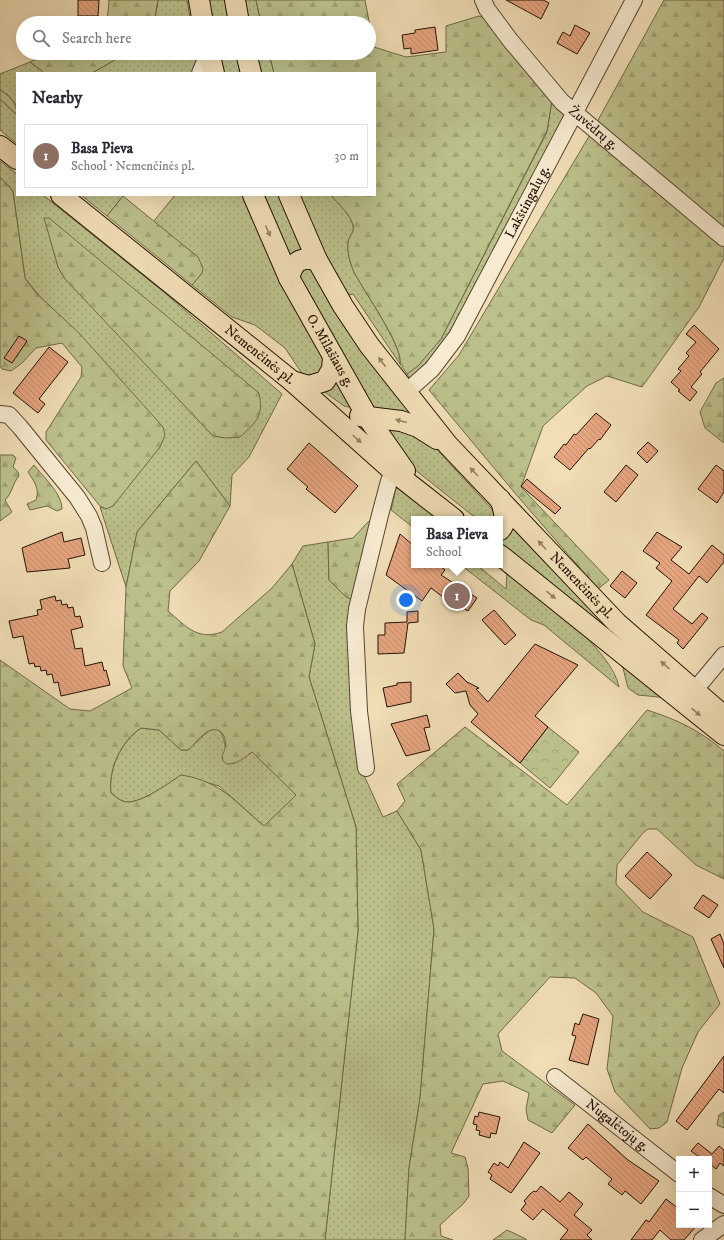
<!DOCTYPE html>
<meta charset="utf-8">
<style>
:root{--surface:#fff;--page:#f7f7f7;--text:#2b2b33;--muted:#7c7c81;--line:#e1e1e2;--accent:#8f2418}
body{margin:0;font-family:"IM FELL DW Pica",serif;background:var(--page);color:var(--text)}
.controls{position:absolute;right:12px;bottom:12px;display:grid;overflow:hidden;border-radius:0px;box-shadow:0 4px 16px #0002}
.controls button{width:36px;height:36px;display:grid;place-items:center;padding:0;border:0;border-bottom:1px solid var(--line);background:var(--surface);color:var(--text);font:20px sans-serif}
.you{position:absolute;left:406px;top:600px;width:14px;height:14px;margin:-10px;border:3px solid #fff;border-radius:50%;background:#1a73e8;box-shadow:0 0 0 6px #1a73e833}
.badge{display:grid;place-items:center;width:26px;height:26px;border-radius:50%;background:var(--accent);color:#fff;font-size:13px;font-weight:700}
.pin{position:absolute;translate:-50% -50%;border:2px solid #fff;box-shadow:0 1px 4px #0006}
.popup{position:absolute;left:411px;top:516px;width:92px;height:52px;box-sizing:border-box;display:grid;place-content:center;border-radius:0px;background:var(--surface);filter:drop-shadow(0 1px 3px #0005);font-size:13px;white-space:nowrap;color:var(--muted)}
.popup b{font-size:15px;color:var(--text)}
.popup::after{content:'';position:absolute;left:50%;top:100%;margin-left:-8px;border:8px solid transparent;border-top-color:var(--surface)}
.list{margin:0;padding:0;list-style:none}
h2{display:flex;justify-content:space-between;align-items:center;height:52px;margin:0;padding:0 16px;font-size:17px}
h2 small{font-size:13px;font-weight:400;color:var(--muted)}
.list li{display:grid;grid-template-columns:26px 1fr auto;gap:12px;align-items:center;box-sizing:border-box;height:64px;margin:0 8px 8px;padding:0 8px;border:1px solid var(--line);border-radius:0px}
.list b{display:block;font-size:15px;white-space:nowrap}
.list p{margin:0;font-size:13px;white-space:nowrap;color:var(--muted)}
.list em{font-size:13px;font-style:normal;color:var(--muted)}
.icon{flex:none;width:22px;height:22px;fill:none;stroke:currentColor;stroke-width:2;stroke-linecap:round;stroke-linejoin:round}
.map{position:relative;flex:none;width:724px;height:1240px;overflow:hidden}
.search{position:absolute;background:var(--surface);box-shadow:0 4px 16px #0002;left:16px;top:16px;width:360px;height:44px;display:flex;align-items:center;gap:10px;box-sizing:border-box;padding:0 14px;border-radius:22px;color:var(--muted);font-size:15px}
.panel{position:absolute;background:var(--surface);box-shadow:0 4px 16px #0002;left:16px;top:72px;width:360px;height:124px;border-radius:0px}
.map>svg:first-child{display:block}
.grass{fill:url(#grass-dots);stroke:#706948;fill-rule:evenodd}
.forest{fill:url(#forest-firs);stroke:#706948;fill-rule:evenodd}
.park{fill:url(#park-crowns);stroke:#706948}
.building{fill:url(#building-back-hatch);stroke:#231105}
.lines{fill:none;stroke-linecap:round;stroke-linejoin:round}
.minor-casing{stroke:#564431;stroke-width:18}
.major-casing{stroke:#231105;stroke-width:22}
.minor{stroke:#f6ead0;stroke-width:16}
.major{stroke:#f1deb6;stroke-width:20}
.oneway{fill:#948266}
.labels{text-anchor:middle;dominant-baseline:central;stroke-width:4;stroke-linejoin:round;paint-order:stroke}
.street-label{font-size:14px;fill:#231105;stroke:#f6ead0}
</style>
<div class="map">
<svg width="724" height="1240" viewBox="0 0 724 1240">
<defs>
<pattern id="grass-dots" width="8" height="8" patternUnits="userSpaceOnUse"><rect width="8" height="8" fill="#bcc18c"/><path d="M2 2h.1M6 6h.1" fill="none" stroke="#a1a577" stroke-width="1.8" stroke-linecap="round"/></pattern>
<pattern id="forest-firs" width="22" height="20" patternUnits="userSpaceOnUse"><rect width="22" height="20" fill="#bcc18c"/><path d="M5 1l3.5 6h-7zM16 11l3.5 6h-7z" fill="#a1a577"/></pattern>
<pattern id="park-crowns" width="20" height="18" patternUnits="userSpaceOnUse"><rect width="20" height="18" fill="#bcc18c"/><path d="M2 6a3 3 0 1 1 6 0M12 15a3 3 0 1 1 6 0" fill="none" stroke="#a1a577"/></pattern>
<pattern id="building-back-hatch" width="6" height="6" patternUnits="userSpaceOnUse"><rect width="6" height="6" fill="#e7a680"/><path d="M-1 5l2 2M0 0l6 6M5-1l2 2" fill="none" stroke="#c68e6d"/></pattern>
</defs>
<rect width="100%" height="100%" fill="#f1deb6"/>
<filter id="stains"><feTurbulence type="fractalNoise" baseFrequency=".005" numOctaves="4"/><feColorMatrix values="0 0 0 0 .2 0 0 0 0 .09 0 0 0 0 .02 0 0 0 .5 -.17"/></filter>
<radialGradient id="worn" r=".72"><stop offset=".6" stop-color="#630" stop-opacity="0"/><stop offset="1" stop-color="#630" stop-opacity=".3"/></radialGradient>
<path class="grass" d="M158 0H187L191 23H154Z
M207 0H228L232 23H211Z
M242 0H256L261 23H247Z
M127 53H197L199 60 195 73H92Z
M217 53H239L244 73H221Z
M254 53H269L274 73H258Z
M30 62 43 71 41 73H17V106L8 95 0 90V74Z
M0 99 17 115V144L0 130Z
M552 100 568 113 457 323 440 351 410 379 407 374 418 366 441 339 547 132Z
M0 161 17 174V195H43L165 293 282 394 249 457 232 475 230 506 196 461 137 532 126 587 100 507 106 509 160 447 25 278 13 192 9 186 0 178ZM45 218 65 279 58 267Z
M81 195H122L123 196 107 216Z
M175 195H243L327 362 317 378 303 375 285 348 255 325 232 317 192 285 202 273 198 257 153 222Z
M261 195H281L304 249 295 251 287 258Z
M296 195H331C338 203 350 214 353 225 355 232 349 236 348 242 347 252 350 263 354 272 363 290 404 348 400 364L353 294 349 295 335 280Z
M312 265 416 417 374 412 296 274Z
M336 379 353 408 344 406 322 390Z
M385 426 430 442 492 509 495 519H477L409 465Z
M397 484 441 519H414V528L391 510Z
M510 522 640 654 500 547V538Z
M328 542 329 580 353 600 362 771 383 817 397 811 421 850 434 929 420 1098 409 1168 405 1240H325L358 931 356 827 309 677 315 644 292 564 303 546Z
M461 565H477L506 589 507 572C538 595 612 649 619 687L544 625 531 620Z
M613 655 670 700 658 697 638 695 628 688 623 668Z
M141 728 159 730 181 750H188C194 745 200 738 206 733 222 720 224 741 226 750 228 755 231 760 233 764L252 752 297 795 264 826 219 786 181 775C169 783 143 802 128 802 121 802 116 797 111 793 108 769 121 742 141 728Z"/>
<path class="forest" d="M109 0H158L154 23H107Z
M256 0H365L374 47 406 57 446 52V26L479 16 491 20 552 100 547 131 441 339 418 366 407 374 400 364C404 347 363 290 354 272 350 263 347 252 348 242 349 236 355 232 353 225 350 214 338 204 331 195H375V73H274L269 53H369V23H261Z
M664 0H724V258L699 307 642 387 607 376 587 386 543 426 521 487 609 580 598 589 514 492 429 390 459 355 591 133Z
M51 53H127L92 73H41L42 71 30 62Z
M0 90C10 96 17 103 17 115L0 99Z
M0 178 9 186 13 192 25 278 36 293 79 333 163 427 165 435 160 447 113 506 106 509 100 506 46 440V432L81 377 82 367 62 343 36 348 22 363 11 371 2 369 0 366Z
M123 196 198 257 203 268 202 273 192 285 107 216Z
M44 218H49L259 393C264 417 256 422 240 437L226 438 213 436 65 279 58 267Z
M724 378V443L705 428 700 412 716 383Z
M0 455H13L16 458 13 467 18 472 19 476C12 484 13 492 5 500L12 512 0 521Z
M196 461 230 506 199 561 170 591 168 611C186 626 197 641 222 632L272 588 292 564 315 644 309 677 356 827 358 931 325 1240H0V660L70 709 90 711 132 688 123 666 126 587 137 532ZM141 728 159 730 181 750H188C194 745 201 735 209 731 224 724 230 745 222 755L223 761 227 764C238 764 244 758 252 752L296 795 264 826C235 802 221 781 181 775 169 783 143 802 128 802 121 802 116 797 111 793 108 769 121 741 141 728Z
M34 465C43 477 62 493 62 509L57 511 47 506 30 510 27 504 36 500C40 489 34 481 28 472Z
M369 521 374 529 353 600 346 597 329 580 328 542 353 538Z
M647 710C678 720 699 730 724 751V879L696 865 657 829H648L643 833 617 865 616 884 643 912 693 937 720 1004 698 1032 682 1068 667 1122 659 1128 650 1129 615 1092 607 1069 613 1016 596 993 575 978 550 977 498 1034 502 1051 575 1105 552 1133 528 1120 526 1109 529 1093 503 1081 483 1084 451 1153 465 1157 468 1168 469 1196 464 1203 440 1225 441 1236 453 1240H405L409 1168 420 1098 434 929 421 850 397 811 405 801 397 784 465 727 567 805Z
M724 1112V1128L717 1125 719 1115Z
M507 1230 524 1238 527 1240H493Z"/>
<path class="park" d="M548 727 579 752 550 788 520 763Z"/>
<path class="building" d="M78 0H99L98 16H78Z
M506 0H543L549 3 541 19Z
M575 25 590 33 577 54 557 43 563 32 570 36Z
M435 27 438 50 411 54V48L404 49 402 35 415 33V30Z
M694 325 719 349 700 372 702 374 691 387 697 392 690 401 678 391 680 390 671 382 681 371 678 369 689 356 686 353 696 342 686 334Z
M19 336 27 341 12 363 4 358Z
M49 347 68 362 39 399 45 404 38 413 13 393Z
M596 413 611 425 600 440 599 439 590 449 589 448 570 470 554 457 564 444 566 445 574 434 576 435Z
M648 442 658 451 647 463 637 453Z
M309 443 358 486 335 513 306 489 308 487 287 469Z
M626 465 638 475 616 502 604 492Z
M716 465 724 471V492L717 503 698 489Z
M527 479 561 508 555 514 521 486Z
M62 532 64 542 81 538 85 555 68 559 70 568 27 572 22 548Z
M657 532 682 547 671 560 689 574 712 545 724 555V562L707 583 699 576 673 609 692 624 702 613 708 618 683 649 677 643 679 640 646 615 672 581 656 568 660 563 643 551Z
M400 534 414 546V565H439L445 570 441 575 477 598 468 611 457 604 451 603 431 588 422 601 386 575Z
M622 571 637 583 625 598 610 586Z
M55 596 56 601 61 600 62 605 67 604 68 608 73 607 75 617 80 616 83 627 71 630 75 649 82 648 85 666 102 662 104 671 106 670 110 685 61 696 58 682 54 683 52 674 47 675 46 670 41 671 40 666 35 667 34 663 29 664 23 636 13 638 9 621 38 615 37 610 42 609 40 600Z
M494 610 516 635 505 645 482 620Z
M418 611V622L408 623 404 653 378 654V635H385V623L407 622V612Z
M535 644 578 665 535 716 548 727 520 763 471 722 478 714 470 705 466 691 455 693 446 684 458 673 467 682 479 688 476 689 488 702Z
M411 682V702L387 707 383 688 397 685V683Z
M427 715 430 727 424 728 430 750 406 756 391 724Z
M647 852 672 875 650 899 625 876Z
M703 895 718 905 709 918 694 908Z
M720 934 724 944V968L711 939Z
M583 1014 599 1019 588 1065 569 1060 576 1036 572 1035 575 1023 579 1025Z
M724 1056V1093L719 1089 687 1130 676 1121Z
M479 1112 500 1117 496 1134 491 1133 490 1138 479 1135 480 1131 476 1130 477 1125 473 1124 475 1116 478 1117Z
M588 1124 628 1160 659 1181 641 1204 625 1191 622 1195 608 1184 612 1179 586 1157 583 1160 568 1148Z
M524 1142 540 1153 511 1193 490 1179 492 1175 488 1172 494 1163 498 1166 500 1162 508 1168Z
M698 1143 712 1154 719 1146 724 1150V1166L720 1163 716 1169 709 1163V1159H702L691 1151Z
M541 1186 560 1202 569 1192 583 1204 574 1215 592 1230 587 1235 592 1240H560L568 1230 543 1209 533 1220 521 1210 526 1203 524 1201 530 1194 534 1191 536 1192Z
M666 1199 679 1209V1225H697L684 1240H671L660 1230 652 1240H631L646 1220 649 1222Z"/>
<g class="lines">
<defs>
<g id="minor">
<path id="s1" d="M483 0 487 9 510 40 562 102 724 238"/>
<path d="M200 73 205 61 204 53"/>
<path id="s2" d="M405 393 432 369 457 336 634 0"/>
<path d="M0 414 9 415 20 427 77 497 89 516 94 528 102 563"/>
<path d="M694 691 724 655"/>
<path d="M366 768 359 711 355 626 357 609 380 515 389 481 394 472"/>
<path id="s3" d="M555 1077 679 1174"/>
<path d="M709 1196 724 1205"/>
<path d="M702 1240 724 1224"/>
</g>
<g id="major">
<path d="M199 0 203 23"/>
<path d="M235 0 239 23"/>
<path d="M209 53 214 73"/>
<path d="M246 53 251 73"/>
<path d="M0 146 17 159"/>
<path id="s4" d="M61 195 292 381 394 472 454 519"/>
<path id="s5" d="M253 195 289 278 368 418 405 471"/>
<path id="s6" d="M289 195 317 260 343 306 369 345 448 445 617 623 724 716"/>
<path d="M289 278C294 261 299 257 317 260"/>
<path d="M292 381 309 386 325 381 332 369 333 358"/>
<path d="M360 416 401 421 418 427 437 439"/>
<path d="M500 499C504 509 508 521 500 530"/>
<path d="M500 555 724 735"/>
</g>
</defs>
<use href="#minor" class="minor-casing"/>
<use href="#major" class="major-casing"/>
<use href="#minor" class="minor"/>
<use href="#major" class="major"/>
</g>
<defs><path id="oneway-solid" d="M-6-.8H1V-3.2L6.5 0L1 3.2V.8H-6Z"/></defs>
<g class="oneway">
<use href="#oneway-solid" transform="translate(268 231) rotate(66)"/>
<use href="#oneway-solid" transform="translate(382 362) rotate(-127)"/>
<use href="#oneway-solid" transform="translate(401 421) rotate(-165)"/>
<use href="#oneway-solid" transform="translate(357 439) rotate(42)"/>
<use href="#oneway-solid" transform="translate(474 472) rotate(-134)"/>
<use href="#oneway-solid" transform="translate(542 545) rotate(-133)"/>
<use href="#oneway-solid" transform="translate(551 595) rotate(39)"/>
<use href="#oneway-solid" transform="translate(665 665) rotate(-138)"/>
<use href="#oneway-solid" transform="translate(696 712) rotate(40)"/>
</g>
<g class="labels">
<g class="street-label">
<text stroke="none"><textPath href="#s1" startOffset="170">Žuvėdrų g.</textPath></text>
<text stroke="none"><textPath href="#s2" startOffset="229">Lakštingalų g.</textPath></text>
<text stroke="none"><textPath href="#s5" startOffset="174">O. Milašiaus g.</textPath></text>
<text stroke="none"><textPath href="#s4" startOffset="255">Nemenčinės pl.</textPath></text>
<text stroke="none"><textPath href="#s6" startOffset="492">Nemenčinės pl.</textPath></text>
<text stroke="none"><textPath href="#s3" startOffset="79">Nugalėtojų g.</textPath></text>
</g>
</g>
<rect width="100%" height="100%" filter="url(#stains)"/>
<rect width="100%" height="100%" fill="url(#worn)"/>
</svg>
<div class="controls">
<button>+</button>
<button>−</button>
</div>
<div class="you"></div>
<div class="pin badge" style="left:457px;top:596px;background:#8d6e63">1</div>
<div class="popup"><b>Basa Pieva</b>School</div>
<div class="search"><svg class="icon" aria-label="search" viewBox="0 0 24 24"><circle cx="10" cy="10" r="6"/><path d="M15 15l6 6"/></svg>Search here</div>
<section class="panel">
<h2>Nearby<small></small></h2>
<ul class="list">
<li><span class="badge" style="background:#8d6e63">1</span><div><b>Basa Pieva</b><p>School · Nemenčinės pl.</p></div><em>30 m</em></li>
</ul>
</section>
</div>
